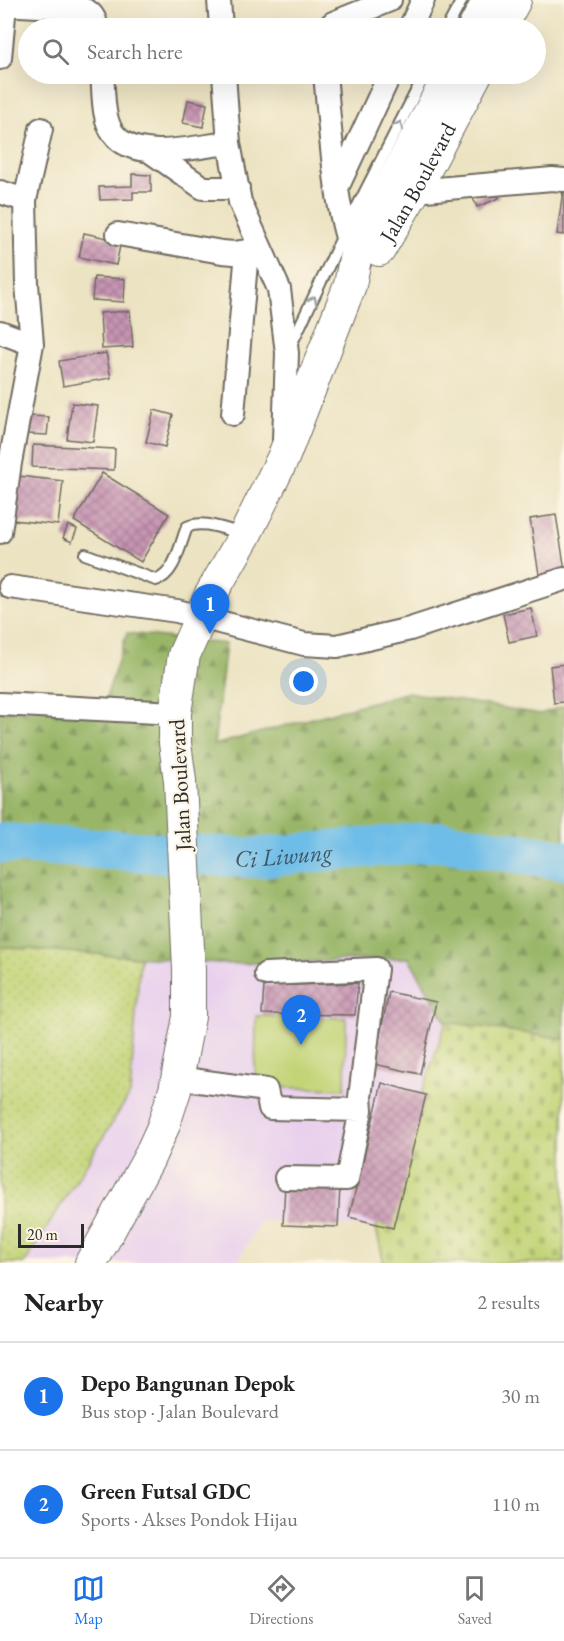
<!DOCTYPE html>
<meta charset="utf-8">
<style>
:root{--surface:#fff;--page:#f6f6f6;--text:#222;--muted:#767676;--line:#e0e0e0;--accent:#1a73e8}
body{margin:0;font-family:"EB Garamond",serif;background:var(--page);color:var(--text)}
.scale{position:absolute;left:18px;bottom:15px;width:66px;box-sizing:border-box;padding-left:6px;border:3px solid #2b2b2b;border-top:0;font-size:16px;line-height:21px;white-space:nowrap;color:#2b2b2b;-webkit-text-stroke:4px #fcf5e5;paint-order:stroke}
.you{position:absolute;left:304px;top:682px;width:21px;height:21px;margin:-15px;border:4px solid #fff;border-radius:50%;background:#1a73e8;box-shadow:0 0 0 9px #1a73e833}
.badge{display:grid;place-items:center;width:39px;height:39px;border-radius:50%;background:var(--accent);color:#fff;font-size:20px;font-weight:700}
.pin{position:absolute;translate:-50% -50px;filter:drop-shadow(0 2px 3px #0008)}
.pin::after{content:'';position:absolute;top:32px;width:21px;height:18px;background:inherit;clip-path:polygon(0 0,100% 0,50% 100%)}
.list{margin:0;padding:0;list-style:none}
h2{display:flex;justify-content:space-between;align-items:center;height:78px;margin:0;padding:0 24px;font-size:26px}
h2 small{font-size:20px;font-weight:400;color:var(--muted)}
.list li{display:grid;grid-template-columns:39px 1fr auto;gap:18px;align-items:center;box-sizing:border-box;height:108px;padding:0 24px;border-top:2px solid var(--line)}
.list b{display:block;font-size:22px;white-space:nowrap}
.list p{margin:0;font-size:20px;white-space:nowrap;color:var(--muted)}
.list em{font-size:20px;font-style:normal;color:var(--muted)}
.icon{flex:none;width:33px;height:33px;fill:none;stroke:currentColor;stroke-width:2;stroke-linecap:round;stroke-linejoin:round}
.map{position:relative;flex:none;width:564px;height:1263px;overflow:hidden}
.search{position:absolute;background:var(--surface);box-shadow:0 6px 24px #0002;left:18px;right:18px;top:18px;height:66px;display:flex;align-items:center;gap:15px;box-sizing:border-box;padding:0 21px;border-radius:33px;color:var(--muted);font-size:22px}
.sheet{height:294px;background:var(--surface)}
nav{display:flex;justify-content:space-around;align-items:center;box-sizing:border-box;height:84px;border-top:2px solid var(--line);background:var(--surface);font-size:16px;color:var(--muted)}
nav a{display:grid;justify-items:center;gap:3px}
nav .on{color:var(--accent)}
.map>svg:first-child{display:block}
.built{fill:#e9d1ed}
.grass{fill:url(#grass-dots);stroke:#768051;stroke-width:1.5}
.forest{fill:url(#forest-firs);stroke:#62704a;stroke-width:1.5}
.cemetery{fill:url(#cemetery-stones);stroke:#768051;stroke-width:1.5}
.pitch{fill:#c2d477;stroke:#768051;stroke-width:1.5}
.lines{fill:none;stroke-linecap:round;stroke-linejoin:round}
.river{stroke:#6ebde8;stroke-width:40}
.building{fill:url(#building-cross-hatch)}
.lane-casing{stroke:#6f6b60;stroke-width:14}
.street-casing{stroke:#6f6b60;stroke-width:26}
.secondary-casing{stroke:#6f6b60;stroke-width:34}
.lane{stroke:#fff;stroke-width:10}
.street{stroke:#fff;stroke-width:22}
.secondary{stroke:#fff;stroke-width:32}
.oneway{stroke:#a0a0a0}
.labels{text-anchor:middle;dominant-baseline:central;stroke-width:4.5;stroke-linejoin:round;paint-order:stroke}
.street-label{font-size:22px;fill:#2b2b2b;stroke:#fcf5e5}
.water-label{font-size:24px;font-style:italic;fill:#3f5764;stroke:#fcf5e5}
</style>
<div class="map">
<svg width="564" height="1263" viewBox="0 0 564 1263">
<defs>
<pattern id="grass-dots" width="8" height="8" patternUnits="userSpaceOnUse" patternTransform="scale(1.5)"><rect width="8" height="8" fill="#c2d477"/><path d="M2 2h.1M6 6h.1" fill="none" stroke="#a7b667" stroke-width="1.8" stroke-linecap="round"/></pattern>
<pattern id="forest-firs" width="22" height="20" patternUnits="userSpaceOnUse" patternTransform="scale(1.5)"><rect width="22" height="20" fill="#99b668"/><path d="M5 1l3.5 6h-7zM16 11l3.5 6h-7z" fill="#7d9456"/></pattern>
<pattern id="cemetery-stones" width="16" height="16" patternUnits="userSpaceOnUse" patternTransform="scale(1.5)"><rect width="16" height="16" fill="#c2d477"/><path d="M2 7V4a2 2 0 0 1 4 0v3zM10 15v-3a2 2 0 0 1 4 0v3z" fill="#a7b667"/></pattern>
<pattern id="building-cross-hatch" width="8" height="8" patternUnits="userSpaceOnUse" patternTransform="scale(1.5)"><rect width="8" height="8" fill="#c794b3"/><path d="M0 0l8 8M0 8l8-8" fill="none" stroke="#a27992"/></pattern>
</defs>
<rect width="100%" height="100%" fill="#fcf5e5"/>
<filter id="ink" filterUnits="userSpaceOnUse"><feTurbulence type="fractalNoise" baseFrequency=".0167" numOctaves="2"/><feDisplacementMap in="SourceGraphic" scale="12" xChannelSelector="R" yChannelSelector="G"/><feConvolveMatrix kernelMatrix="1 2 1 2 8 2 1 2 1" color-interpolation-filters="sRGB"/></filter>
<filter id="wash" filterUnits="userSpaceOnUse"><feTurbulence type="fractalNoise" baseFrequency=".008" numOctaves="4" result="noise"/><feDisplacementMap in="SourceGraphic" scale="24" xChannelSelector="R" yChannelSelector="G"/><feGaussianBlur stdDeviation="1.35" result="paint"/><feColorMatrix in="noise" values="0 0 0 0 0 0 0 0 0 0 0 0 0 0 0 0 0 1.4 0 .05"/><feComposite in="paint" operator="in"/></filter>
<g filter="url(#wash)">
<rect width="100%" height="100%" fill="#ece3c2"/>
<path class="built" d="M140 957 232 964 409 958 446 1022 376 1228 261 1220 237 1263H25L129 1094Z"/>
<path class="grass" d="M0 947 140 957 130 1094 25 1263H0Z"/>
<path class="forest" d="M127 633 226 644 214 745 408 692 540 714 564 706V1039L446 1022 409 958 232 964 0 947V711L103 707Z"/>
<path class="cemetery" d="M446 1022 564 1039V1263H384L376 1228Z"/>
<path class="pitch" d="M256 1016 346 1018 345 1089 255 1087Z"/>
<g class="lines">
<path class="river" id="s1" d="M0 843 252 858 440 841 564 860"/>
</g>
<g id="blocks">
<path class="building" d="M188 100 207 104 203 127 183 123Z
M132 174 151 175V192H133V199L100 200 99 187 132 186Z
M496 189 499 198 477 207 473 198Z
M563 190H564V235L557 234Z
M84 233 121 241 116 265 79 257Z
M94 277 125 279 124 302 92 300Z
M130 311 133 347 102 349 100 313Z
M106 353 111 378 63 386 59 361Z
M72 403 98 406 93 442 67 439Z
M154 410 173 415 165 447 146 442Z
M29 416 49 417 47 435 27 434Z
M33 445 115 449 114 470 32 467Z
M102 473 169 514 141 562 74 521Z
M18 476 63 481 58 525 13 520Z
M556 515 564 564V576L540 580 530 519Z
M68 525 77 529 72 542 63 538Z
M531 608 537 636 509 642 503 614Z
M564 664V702L554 703 550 666Z
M358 983 355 1015 262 1014 264 986Z
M389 992 436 1002 420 1074 374 1064Z
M382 1083 426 1095 393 1228 349 1217Z
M285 1184 340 1186 338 1227 283 1225Z"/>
</g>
</g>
<g filter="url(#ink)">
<use href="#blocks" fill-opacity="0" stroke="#6f6b60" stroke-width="1.5"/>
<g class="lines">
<defs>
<path id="lane" d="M447 28 462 0
M290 347 345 231 425 74
M85 554 156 580C175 575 180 544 187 527 204 519 225 530 243 534"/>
<path id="street" d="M58 0V7C78 9 93 5 97 28
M219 0 221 28
M0 4 58 7
M328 28 333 23 390 0
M410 28 423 0
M0 58 5 5
M102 74C104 91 102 118 113 133 135 164 197 146 229 143
M224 74 229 143 240 202 279 289 287 353 284 440
M325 74C329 111 336 240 359 263
M151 152 203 188H238
M337 188 390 74
M414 191 552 179 564 180
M0 192 25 200
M118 234 222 252 234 253 259 249
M0 332 32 344
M233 414 247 251
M0 532 10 463 32 344 27 284 25 200 41 129
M10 587 177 611 304 644 337 646 410 629 564 579
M0 704 175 713
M177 1078 266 1090 270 1108 361 1110 360 1097 376 969 266 974
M286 1178 347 1179 361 1110"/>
<g id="secondary">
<path d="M474 28 489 0"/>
<path d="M500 28 515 0"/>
<path id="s2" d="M379 250 414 191 476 74"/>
<path d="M91 1263 148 1160 163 1127 175 1090 189 1017V970L180 781 175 743V713L184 655 210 596 245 535 283 458 350 285 355 259 363 239 450 74"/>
</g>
</defs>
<use href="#lane" class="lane-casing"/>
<use href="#street" class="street-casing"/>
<use href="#secondary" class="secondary-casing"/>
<use href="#lane" class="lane"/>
<use href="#street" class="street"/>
<use href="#secondary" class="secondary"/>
</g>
<defs><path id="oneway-chevron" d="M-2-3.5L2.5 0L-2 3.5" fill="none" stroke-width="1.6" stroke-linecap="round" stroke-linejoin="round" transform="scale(1.5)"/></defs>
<g class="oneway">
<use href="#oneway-chevron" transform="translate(399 125) rotate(-63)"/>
<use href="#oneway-chevron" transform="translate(313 300) rotate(-65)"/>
</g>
</g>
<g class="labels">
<g class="street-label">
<text stroke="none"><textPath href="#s2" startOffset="78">Jalan Boulevard</textPath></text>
<text transform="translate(180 785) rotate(-93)">Jalan Boulevard</text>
</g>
<g class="water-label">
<text stroke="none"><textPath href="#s1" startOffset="284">Ci Liwung</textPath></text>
</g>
</g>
</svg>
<div class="scale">20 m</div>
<div class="you"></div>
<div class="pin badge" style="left:210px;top:634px">1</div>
<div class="pin badge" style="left:301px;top:1045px">2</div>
<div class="search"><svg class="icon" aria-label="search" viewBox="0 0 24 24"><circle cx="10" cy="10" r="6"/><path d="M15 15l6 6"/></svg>Search here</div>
</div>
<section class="sheet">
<h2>Nearby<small>2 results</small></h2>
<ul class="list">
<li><span class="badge">1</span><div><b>Depo Bangunan Depok</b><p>Bus stop · Jalan Boulevard</p></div><em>30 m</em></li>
<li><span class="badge">2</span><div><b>Green Futsal GDC</b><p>Sports · Akses Pondok Hijau</p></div><em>110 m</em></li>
</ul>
</section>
<nav>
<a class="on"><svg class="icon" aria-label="map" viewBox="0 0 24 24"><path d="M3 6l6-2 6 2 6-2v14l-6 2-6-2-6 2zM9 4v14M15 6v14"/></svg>Map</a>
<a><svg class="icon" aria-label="directions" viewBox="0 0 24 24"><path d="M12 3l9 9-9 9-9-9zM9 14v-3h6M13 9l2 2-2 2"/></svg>Directions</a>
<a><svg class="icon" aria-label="saved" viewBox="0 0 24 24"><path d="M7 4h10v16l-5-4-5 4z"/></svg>Saved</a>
</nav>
